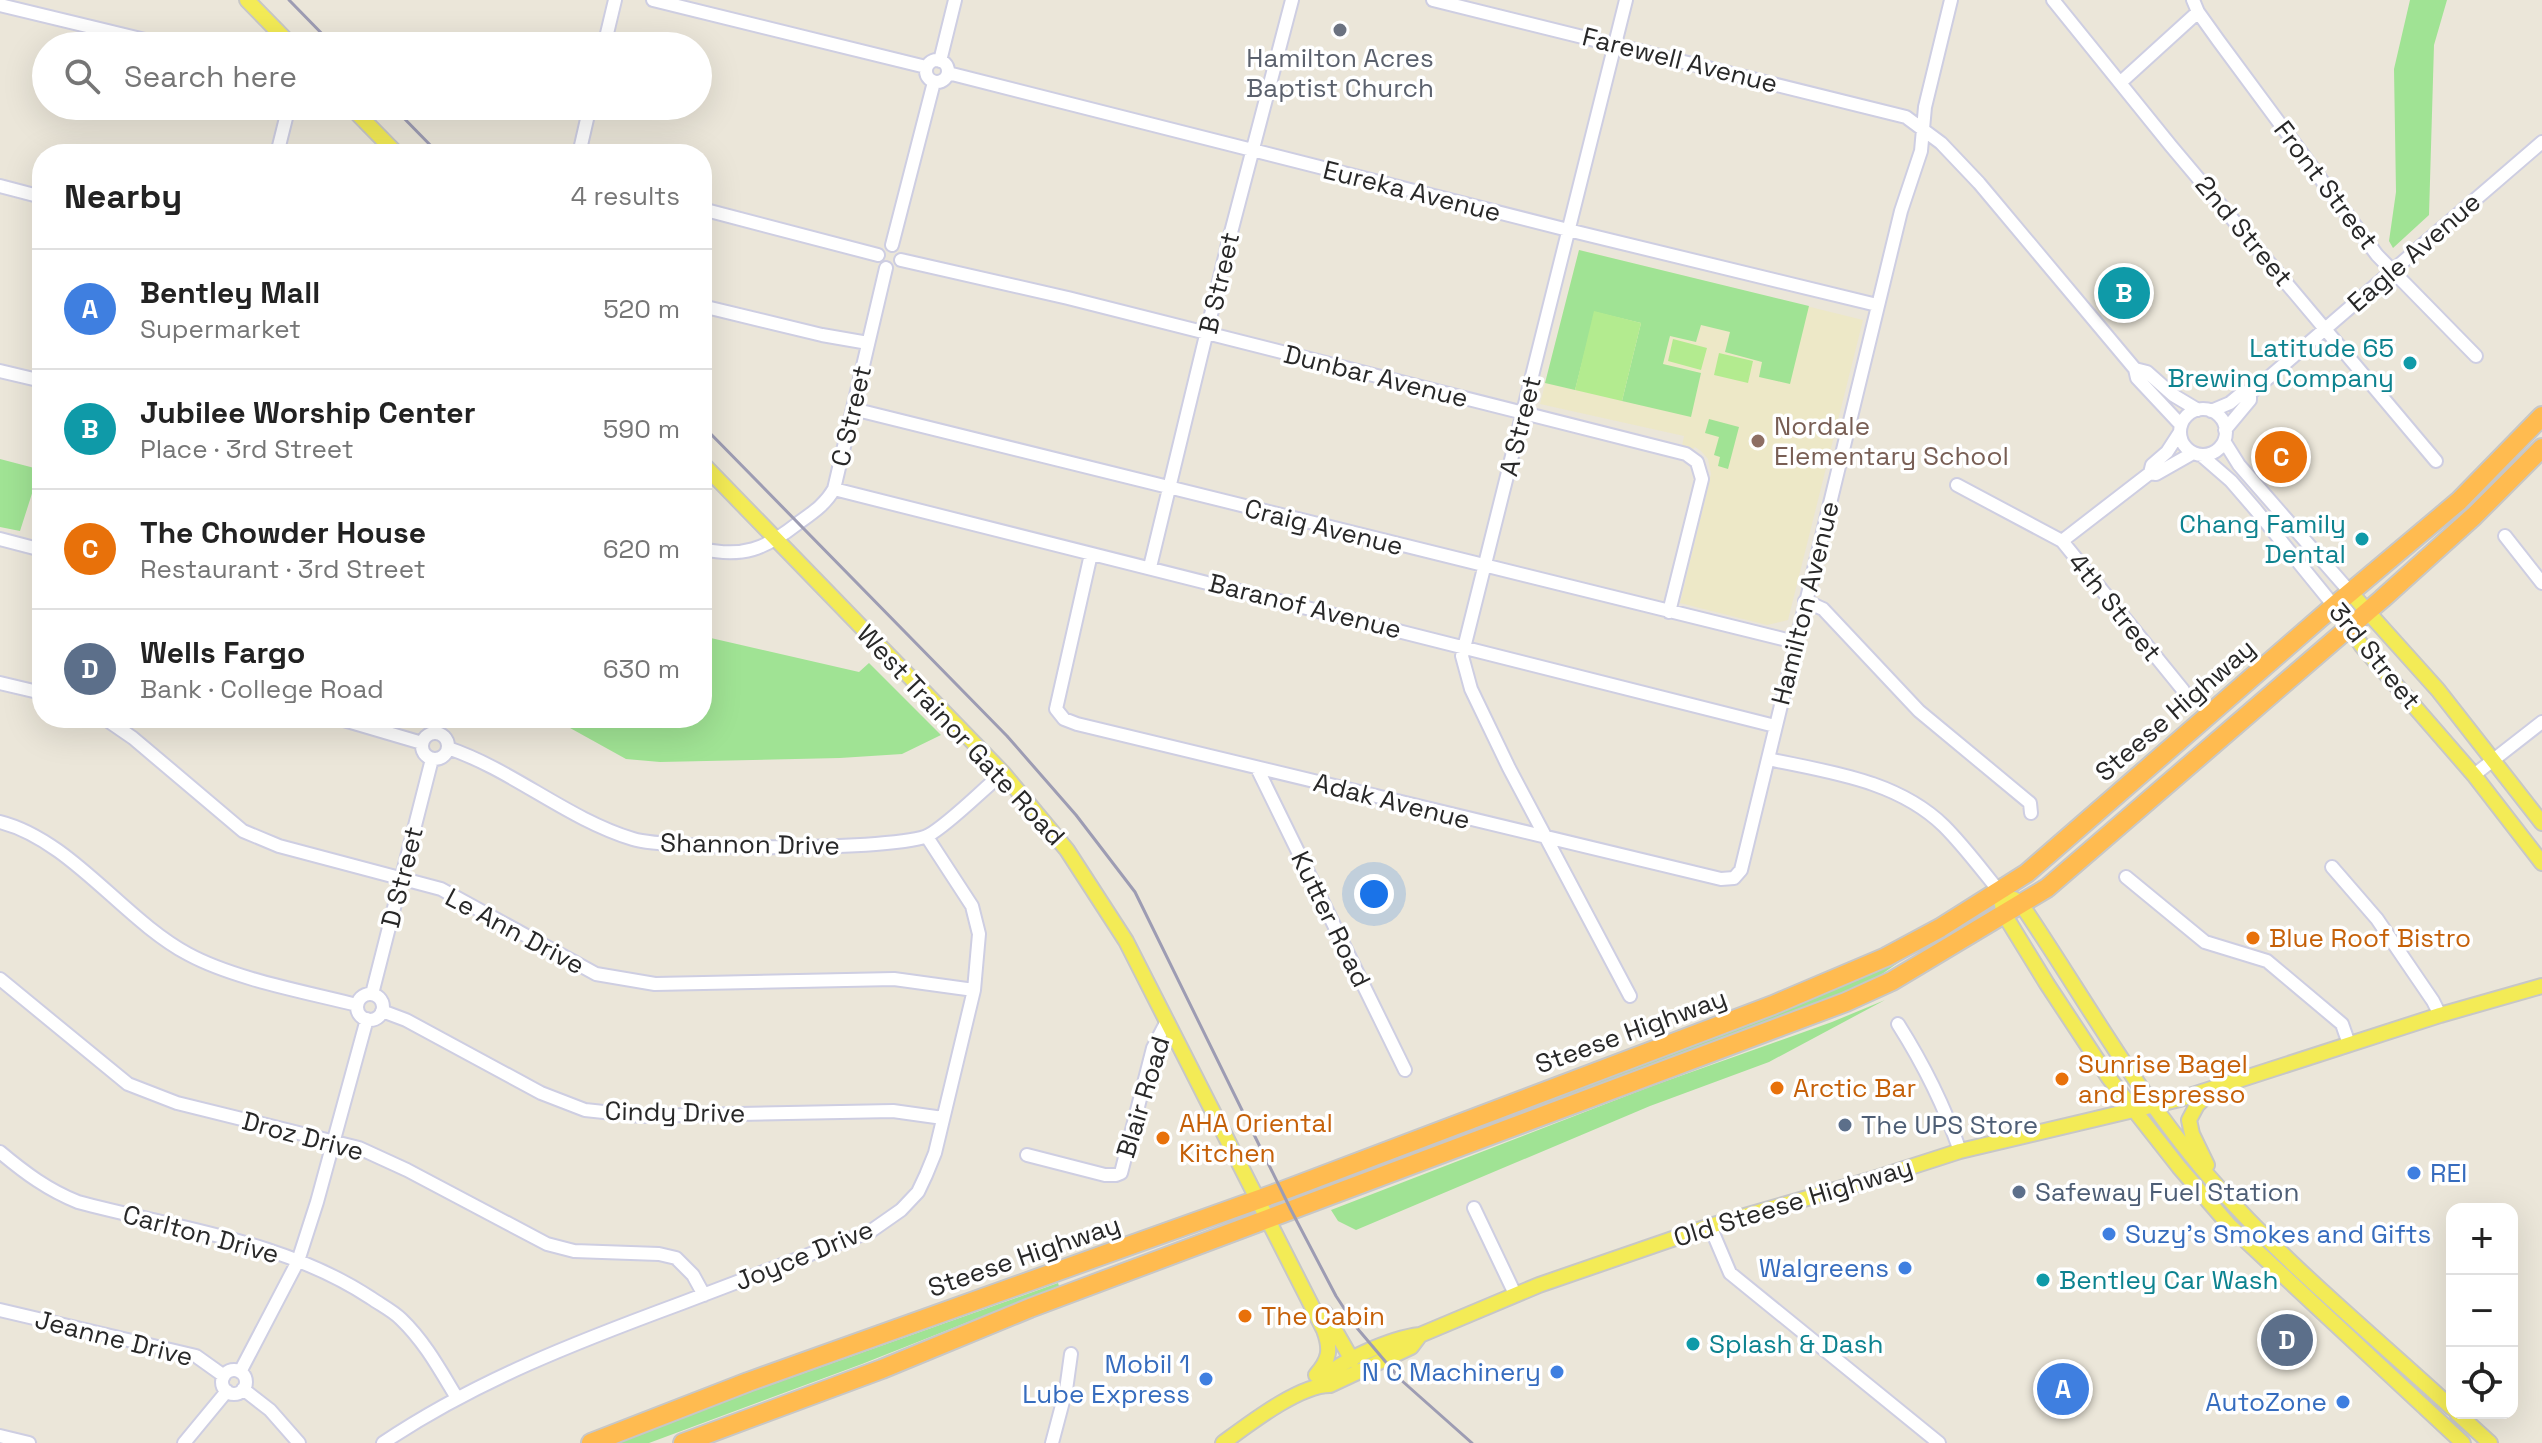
<!DOCTYPE html>
<meta charset="utf-8">
<style>
:root{--surface:#fff;--page:#f6f6f6;--text:#222;--muted:#767676;--line:#e0e0e0;--accent:#ea580c}
body{margin:0;font-family:"Space Grotesk",sans-serif;background:var(--page);color:var(--text)}
.controls{position:absolute;right:24px;bottom:24px;display:grid;overflow:hidden;border-radius:16px;box-shadow:0 8px 32px #0002}
.controls button{width:72px;height:72px;display:grid;place-items:center;padding:0;border:0;border-bottom:2px solid var(--line);background:var(--surface);color:var(--text);font:40px sans-serif}
.you{position:absolute;left:1374px;top:894px;width:28px;height:28px;margin:-20px;border:6px solid #fff;border-radius:50%;background:#1a73e8;box-shadow:0 0 0 12px #1a73e833}
.badge{display:grid;place-items:center;width:52px;height:52px;border-radius:50%;background:var(--accent);color:#fff;font-size:26px;font-weight:700}
.pin{position:absolute;translate:-50% -50%;border:4px solid #fff;box-shadow:0 2px 8px #0006}
.list{margin:0;padding:0;list-style:none}
h2{display:flex;justify-content:space-between;align-items:center;height:104px;margin:0;padding:0 32px;font-size:34px}
h2 small{font-size:26px;font-weight:400;color:var(--muted)}
.list li{display:grid;grid-template-columns:52px 1fr auto;gap:24px;align-items:center;box-sizing:border-box;height:120px;padding:0 32px;border-top:2px solid var(--line)}
.list b{display:block;font-size:30px;white-space:nowrap}
.list p{margin:0;font-size:26px;white-space:nowrap;color:var(--muted)}
.list em{font-size:26px;font-style:normal;color:var(--muted)}
.icon{flex:none;width:44px;height:44px;fill:none;stroke:currentColor;stroke-width:2;stroke-linecap:round;stroke-linejoin:round}
.map{position:relative;flex:none;width:2542px;height:1443px;overflow:hidden}
.search{position:absolute;background:var(--surface);box-shadow:0 8px 32px #0002;left:32px;top:32px;width:680px;height:88px;display:flex;align-items:center;gap:20px;box-sizing:border-box;padding:0 28px;border-radius:44px;color:var(--muted);font-size:30px}
.panel{position:absolute;background:var(--surface);box-shadow:0 8px 32px #0002;left:32px;top:144px;width:680px;height:584px;border-radius:32px}
.map>svg:first-child{display:block}
.education{fill:#ede8c7}
.green{fill:#a0e394}
.pitch{fill:#b3eb8f}
.lines{fill:none;stroke-linecap:round;stroke-linejoin:round}
.minor-casing{stroke:#cecee2;stroke-width:16}
.major-casing{stroke:#c7c7c7;stroke-width:18}
.highway-casing{stroke:#c7c7c7;stroke-width:22}
.minor{stroke:#fff;stroke-width:12}
.major{stroke:#f3eb56;stroke-width:14}
.highway{stroke:#ffbb50;stroke-width:18}
.rail{stroke:#9d9cb3;stroke-width:3}
.worship-dot{fill:#6b7280;stroke:#fff;stroke-width:3}
.culture-dot{fill:#0f9aa8;stroke:#fff;stroke-width:3}
.education-dot{fill:#8d6e63;stroke:#fff;stroke-width:3}
.food-dot{fill:#e8710a;stroke:#fff;stroke-width:3}
.service-dot{fill:#5c6f8a;stroke:#fff;stroke-width:3}
.shop-dot{fill:#3f7fe0;stroke:#fff;stroke-width:3}
.labels{text-anchor:middle;dominant-baseline:central;stroke-width:7;stroke-linejoin:round;paint-order:stroke}
.worship-label{font-size:26px;fill:#5b616d;stroke:#fff}
.street-label{font-size:26px;fill:#282828;stroke:#fff}
.culture-label{font-size:26px;fill:#0d838f;stroke:#fff;text-anchor:end}
.education-label{font-size:26px;fill:#785e54;stroke:#fff;text-anchor:start}
.food-label{font-size:26px;fill:#c56008;stroke:#fff;text-anchor:start}
.service-label{font-size:26px;fill:#4e5e75;stroke:#fff;text-anchor:start}
.shop-label{font-size:26px;fill:#366cbe;stroke:#fff;text-anchor:end}
</style>
<div class="map">
<svg width="2542" height="1443" viewBox="0 0 2542 1443">
<rect width="100%" height="100%" fill="#ebe6d9"/>
<path class="education" d="M1579 250 1863 320 1788 620 1767 625 1680 603 1711 474 1708 459 1701 451 1695 447 1692 450 1682 446 1684 436 1540 404Z"/>
<path class="green" d="M2410 0H2447L2434 45 2429 215 2393 248 2389 241 2396 192 2394 69Z
M1579 250 1809 306 1790 384 1759 377 1762 362 1725 352 1730 332 1701 325 1696 342 1670 336 1663 364 1701 373 1691 417 1622 401 1641 323 1595 312 1575 390 1545 383Z
M1709 419 1739 427 1728 469 1718 466 1720 457 1714 455 1719 437 1705 433Z
M0 459 42 470V482L36 481 20 531 0 527Z
M702 636 859 672 869 663 941 735 902 754 840 758 660 762 626 759 552 718H702Z
M1898 959 1899 962 1875 979 1847 992 1381 1167 1379 1164 1836 988Z
M1885 1000 1769 1062 1650 1106 1356 1230 1338 1221 1331 1210 1652 1086 1832 1022Z
M1058 1283 1059 1286 862 1364 649 1443H615L694 1412Z"/>
<path class="pitch" d="M1594 311 1641 323 1622 401 1575 390Z
M1673 339 1707 348 1701 370 1668 361Z
M1719 353 1753 361 1748 383 1714 375Z"/>
<g class="lines">
<defs>
<path id="minor" d="M653 0 926 67
M1433 0 1906 117 1941 143 1979 183 2135 369 2137 378 2181 425
M1626 0 1462 656 1471 689 1509 768 1630 996
M2053 0 2171 146 2436 461
M2193 0 2198 12 2218 40 2377 255 2476 356
M0 5 170 46
M604 46 615 0
M926 71a11 11 0 1 1 22 0a11 11 0 1 1-22 0Z
M940 61 955 0
M948 73 1568 230 1877 305
M2121 82 2198 12
M277 154 289 106
M579 154 590 106
M0 186 42 197
M702 209 878 255
M892 245 934 82
M901 260 1068 298 1686 454 1697 462 1702 479 1669 612
M702 306 822 335 868 343
M2135 369 2147 372 2173 395 2198 410
M0 371 42 381
M853 409 1795 642
M2180 432a23 23 0 1 1 46 0a23 23 0 1 1-46 0Z
M2211 411 2230 403 2242 393 2253 391 2542 142
M2225 430 2250 400V393
M2224 441 2239 465 2350 592
M2201 455 2231 481 2256 510 2334 606
M2150 473 2152 465 2167 452 2180 432
M1957 485 2062 541 2183 690
M834 489 1775 726
M2505 536 2542 583
M0 539 42 550
M2062 541 2150 473 2156 474 2193 453
M702 549C743 558 765 549 797 524 812 513 825 505 834 489L886 268
M1091 554 1056 709 1064 719 1077 724 1721 879 1734 878 1741 870 1901 211 1921 151 1925 107 1951 0
M1150 567 1229 240 1292 0
M1805 601 1823 609 1919 711 2030 803 2031 813
M0 683 42 693
M104 718 133 738 243 831 279 846 441 889 596 974 655 984 894 979 974 990
M337 718 422 743
M422 746a13 13 0 1 1 26 0a13 13 0 1 1-26 0Z
M448 748C513 770 567 819 633 839 667 850 901 851 929 835 950 823 982 790 1003 773
M1768 759C1828 772 1897 780 1944 826 1964 846 1981 869 1999 891
M1257 768 1405 1070
M2474 775 2542 722
M0 822C71 840 124 920 188 954 234 979 306 992 357 1005
M2332 867 2377 919 2433 1001 2440 1015
M2126 877 2205 942 2267 961 2342 1024 2349 1044
M0 979 128 1084 177 1103 359 1148 407 1170 547 1244 574 1251 659 1254 676 1258 693 1275 704 1295
M372 994 432 759
M357 1007a13 13 0 1 1 26 0a13 13 0 1 1-26 0Z
M382 1011 406 1020 541 1093 585 1110 641 1116 893 1111 943 1118
M1898 1024C1924 1065 1944 1105 1960 1151
M0 1152C25 1173 48 1190 78 1202 178 1229 283 1240 371 1298 381 1305 393 1311 401 1319 425 1342 440 1370 457 1398
M1027 1155 1105 1175H1116L1121 1173 1153 1048 1167 1021
M1474 1208 1515 1294
M1710 1226 1730 1273 1939 1443
M0 1310 196 1356 224 1376
M222 1382a12 12 0 1 1 24 0a12 12 0 1 1-24 0Z
M240 1372 298 1261 317 1202 367 1019
M243 1389 270 1410 299 1443
M0 1436 29 1443
M184 1443 227 1391
M383 1443C475 1381 579 1341 682 1303 745 1279 808 1255 871 1231L901 1210 918 1192 926 1175 935 1153 974 990 979 934 972 906 927 837
M1052 1443 1066 1390 1071 1354"/>
<path id="major" d="M247 0 292 46
M350 106 397 154
M702 463 1003 773 1067 850 1126 941 1324 1330C1331 1349 1330 1359 1316 1375
M2350 592 2438 690 2542 823
M2334 606 2362 646 2474 775 2542 863
M1999 891 2004 914 2047 984 2109 1078 2179 1167 2229 1225 2463 1443
M2014 899 2021 904C2086 1000 2141 1101 2218 1187 2289 1267 2374 1336 2452 1408
M2207 1165 2192 1134 2189 1120 2197 1105 2213 1090
M1325 1313 1352 1360
M1318 1385C1333 1362 1393 1338 1420 1335L1539 1285 1710 1226 1870 1180 1960 1151 2180 1099 2440 1015 2542 986
M2457 1413 2490 1443
M1223 1443C1249 1424 1299 1385 1330 1385L1411 1347 1420 1335"/>
<path id="highway" d="M591 1443 748 1382 1282 1191 1773 1005 1886 957 1940 928 2027 873 2334 606 2459 501 2542 416
M683 1443 882 1369 1030 1308 1846 1002 1892 981 2047 888 2382 599 2474 516 2542 448"/>
</defs>
<use href="#minor" class="minor-casing"/>
<use href="#major" class="major-casing"/>
<use href="#highway" class="highway-casing"/>
<use href="#minor" class="minor"/>
<use href="#major" class="major"/>
<use href="#highway" class="highway"/>
<path class="rail" d="M289 0 334 46
M392 106 439 154
M702 425 1007 736 1076 815 1135 892 1291 1210 1336 1296 1357 1328 1401 1380 1472 1443"/>
</g>
<circle class="worship-dot" cx="1340" cy="30" r="8"/>
<g class="culture-dot">
<circle cx="2410" cy="363" r="8"/>
<circle cx="2362" cy="539" r="8"/>
<circle cx="2043" cy="1280" r="8"/>
<circle cx="1693" cy="1344" r="8"/>
</g>
<circle class="education-dot" cx="1758" cy="441" r="8"/>
<g class="food-dot">
<circle cx="2253" cy="938" r="8"/>
<circle cx="2062" cy="1079" r="8"/>
<circle cx="1777" cy="1088" r="8"/>
<circle cx="1163" cy="1138" r="8"/>
<circle cx="1245" cy="1316" r="8"/>
</g>
<g class="service-dot">
<circle cx="1845" cy="1125" r="8"/>
<circle cx="2019" cy="1192" r="8"/>
</g>
<g class="shop-dot">
<circle cx="2414" cy="1173" r="8"/>
<circle cx="2109" cy="1234" r="8"/>
<circle cx="1905" cy="1268" r="8"/>
<circle cx="1557" cy="1372" r="8"/>
<circle cx="1206" cy="1379" r="8"/>
<circle cx="2343" cy="1402" r="8"/>
</g>
<g class="labels">
<g class="worship-label">
<text x="1340" y="58">Hamilton Acres<tspan x="1340" dy="30">Baptist Church</tspan></text>
</g>
<g class="street-label">
<text transform="translate(1680 60) rotate(14)">Farewell Avenue</text>
<text transform="translate(2326 185) rotate(53)">Front Street</text>
<text transform="translate(1412 191) rotate(14)">Eureka Avenue</text>
<text transform="translate(2244 231) rotate(50)">2nd Street</text>
<text transform="translate(2414 252) rotate(-41)">Eagle Avenue</text>
<text transform="translate(1219 283) rotate(-77)">B Street</text>
<text transform="translate(1376 376) rotate(14)">Dunbar Avenue</text>
<text transform="translate(851 416) rotate(-77)">C Street</text>
<text transform="translate(1520 426) rotate(-76)">A Street</text>
<text transform="translate(1324 527) rotate(14)">Craig Avenue</text>
<text transform="translate(1805 603) rotate(-76)">Hamilton Avenue</text>
<text transform="translate(1305 606) rotate(14)">Baranof Avenue</text>
<text transform="translate(2115 607) rotate(51)">4th Street</text>
<text transform="translate(2375 656) rotate(51)">3rd Street</text>
<text transform="translate(2175 710) rotate(-41)">Steese Highway</text>
<text transform="translate(961 735) rotate(47)">West Trainor Gate Road</text>
<text transform="translate(1392 801) rotate(14)">Adak Avenue</text>
<text transform="translate(750 844) rotate(1)">Shannon Drive</text>
<text transform="translate(402 877) rotate(-76)">D Street</text>
<text transform="translate(1331 919) rotate(64)">Kutter Road</text>
<text transform="translate(515 931) rotate(28)">Le Ann Drive</text>
<text transform="translate(1631 1031) rotate(-20)">Steese Highway</text>
<text transform="translate(1143 1097) rotate(-73)">Blair Road</text>
<text transform="translate(675 1112) rotate(1)">Cindy Drive</text>
<text transform="translate(303 1136) rotate(15)">Droz Drive</text>
<text transform="translate(1793 1202) rotate(-17)">Old Steese Highway</text>
<text transform="translate(201 1234) rotate(15)">Carlton Drive</text>
<text transform="translate(804 1255) rotate(-22)">Joyce Drive</text>
<text transform="translate(1024 1256) rotate(-19)">Steese Highway</text>
<text transform="translate(114 1338) rotate(14)">Jeanne Drive</text>
</g>
<g class="culture-label">
<text x="2394" y="348">Latitude 65<tspan x="2394" dy="30">Brewing Company</tspan></text>
<text x="2346" y="524">Chang Family<tspan x="2346" dy="30">Dental</tspan></text>
<text x="2059" y="1280" text-anchor="start">Bentley Car Wash</text>
<text x="1709" y="1344" text-anchor="start">Splash &amp; Dash</text>
</g>
<g class="education-label">
<text x="1774" y="426">Nordale<tspan x="1774" dy="30">Elementary School</tspan></text>
</g>
<g class="food-label">
<text x="2269" y="938">Blue Roof Bistro</text>
<text x="2078" y="1064">Sunrise Bagel<tspan x="2078" dy="30">and Espresso</tspan></text>
<text x="1793" y="1088">Arctic Bar</text>
<text x="1179" y="1123">AHA Oriental<tspan x="1179" dy="30">Kitchen</tspan></text>
<text x="1261" y="1316">The Cabin</text>
</g>
<g class="service-label">
<text x="1861" y="1125">The UPS Store</text>
<text x="2035" y="1192">Safeway Fuel Station</text>
</g>
<g class="shop-label">
<text x="2430" y="1173" text-anchor="start">REI</text>
<text x="2125" y="1234" text-anchor="start">Suzy's Smokes and Gifts</text>
<text x="1889" y="1268">Walgreens</text>
<text x="1190" y="1364">Mobil 1<tspan x="1190" dy="30">Lube Express</tspan></text>
<text x="1541" y="1372">N C Machinery</text>
<text x="2327" y="1402">AutoZone</text>
</g>
</g>
</svg>
<div class="controls">
<button>+</button>
<button>−</button>
<button><svg class="icon" aria-label="locate" viewBox="0 0 24 24"><circle cx="12" cy="12" r="6"/><path d="M12 2v4M12 18v4M2 12h4M18 12h4"/></svg></button>
</div>
<div class="you"></div>
<div class="pin badge" style="left:2063px;top:1389px;background:#3f7fe0">A</div>
<div class="pin badge" style="left:2124px;top:293px;background:#0f9aa8">B</div>
<div class="pin badge" style="left:2281px;top:457px;background:#e8710a">C</div>
<div class="pin badge" style="left:2287px;top:1340px;background:#5c6f8a">D</div>
<div class="search"><svg class="icon" aria-label="search" viewBox="0 0 24 24"><circle cx="10" cy="10" r="6"/><path d="M15 15l6 6"/></svg>Search here</div>
<section class="panel">
<h2>Nearby<small>4 results</small></h2>
<ul class="list">
<li><span class="badge" style="background:#3f7fe0">A</span><div><b>Bentley Mall</b><p>Supermarket</p></div><em>520 m</em></li>
<li><span class="badge" style="background:#0f9aa8">B</span><div><b>Jubilee Worship Center</b><p>Place · 3rd Street</p></div><em>590 m</em></li>
<li><span class="badge" style="background:#e8710a">C</span><div><b>The Chowder House</b><p>Restaurant · 3rd Street</p></div><em>620 m</em></li>
<li><span class="badge" style="background:#5c6f8a">D</span><div><b>Wells Fargo</b><p>Bank · College Road</p></div><em>630 m</em></li>
</ul>
</section>
</div>
